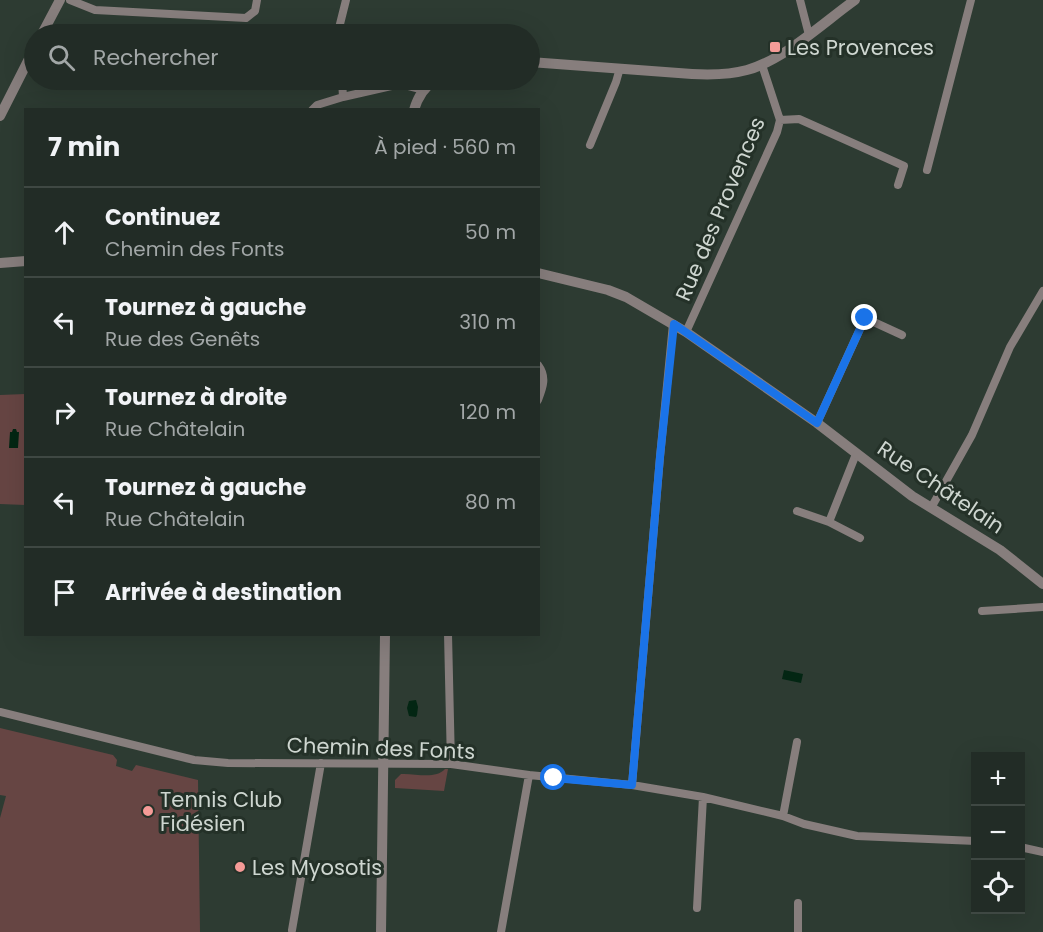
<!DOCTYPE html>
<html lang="fr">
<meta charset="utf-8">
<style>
:root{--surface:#222c26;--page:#2e3832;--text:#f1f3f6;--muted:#a2a7a7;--line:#3f4843}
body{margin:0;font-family:Poppins,sans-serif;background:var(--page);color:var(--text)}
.controls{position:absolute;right:18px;bottom:18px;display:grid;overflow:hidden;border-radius:0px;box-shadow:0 6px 24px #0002}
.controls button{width:54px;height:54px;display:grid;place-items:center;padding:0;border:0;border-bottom:2px solid var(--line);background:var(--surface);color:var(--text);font:30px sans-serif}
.stop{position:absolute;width:18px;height:18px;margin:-14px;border:4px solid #1a73e8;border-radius:50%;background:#fff}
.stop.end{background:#1a73e8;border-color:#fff;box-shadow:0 2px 6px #0008}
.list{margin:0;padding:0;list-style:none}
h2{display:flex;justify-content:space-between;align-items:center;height:78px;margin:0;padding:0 24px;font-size:26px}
h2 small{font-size:20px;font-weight:400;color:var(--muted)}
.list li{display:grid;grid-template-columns:39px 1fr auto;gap:18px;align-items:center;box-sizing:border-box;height:90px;padding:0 24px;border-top:2px solid var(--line)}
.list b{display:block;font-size:22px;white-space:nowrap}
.list p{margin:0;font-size:20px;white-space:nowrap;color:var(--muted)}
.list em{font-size:20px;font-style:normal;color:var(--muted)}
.icon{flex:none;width:33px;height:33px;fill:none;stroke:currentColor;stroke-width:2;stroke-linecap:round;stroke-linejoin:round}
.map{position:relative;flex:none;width:1043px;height:932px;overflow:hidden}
.search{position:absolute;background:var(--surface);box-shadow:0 6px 24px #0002;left:24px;top:24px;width:516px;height:66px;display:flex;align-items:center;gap:15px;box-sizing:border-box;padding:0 21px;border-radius:33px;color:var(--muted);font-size:22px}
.panel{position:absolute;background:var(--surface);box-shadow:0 6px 24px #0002;left:24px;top:108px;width:516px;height:528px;border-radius:0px}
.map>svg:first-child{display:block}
.green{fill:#664543}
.water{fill:#032613}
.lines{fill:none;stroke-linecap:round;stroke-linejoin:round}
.minor{stroke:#877e7d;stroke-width:8}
.tertiary{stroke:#877e7d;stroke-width:10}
.route{stroke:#1a73e8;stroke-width:8}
.poi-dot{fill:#f59b97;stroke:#243128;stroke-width:2}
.labels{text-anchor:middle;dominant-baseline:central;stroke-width:6;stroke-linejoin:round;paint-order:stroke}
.poi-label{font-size:21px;fill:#ced6d0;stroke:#243128;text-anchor:start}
.street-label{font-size:21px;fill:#ced6d0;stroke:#243128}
</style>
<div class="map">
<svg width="1043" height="932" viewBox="0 0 1043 932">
<rect width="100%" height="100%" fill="#2d3b32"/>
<path class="green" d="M25 394V505L0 504V395Z
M0 728 113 755 117 760 116 766 132 771 136 765 198 780 200 932H0V818L6 796 0 795Z
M445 769H448L444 791 395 788V780L401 774C415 773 435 780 445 769Z"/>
<path class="water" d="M13 429H16L17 432H19L18 448H9L10 432H12Z
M784 670 803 674 801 683 782 679Z
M416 700 418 707 417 715 416 717 409 716 407 708 409 701Z"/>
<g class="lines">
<path class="minor" d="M70 0 95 10 246 18 255 11 257 0
M800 0 809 35
M340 34 339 28 346 0
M342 80 343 97
M312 110 317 105 343 97 400 84 423 90
M780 120 799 119 904 166 898 185
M590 145 616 82 620 68
M927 170 971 0
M686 332 777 132 780 120 762 65
M538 365C547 377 543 387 538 400
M817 423 865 318 902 335
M931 508 972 435 1010 347 1043 291
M797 511 829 522 860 538
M829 522 856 454
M982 611 1043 607
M448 634 451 764
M0 712 194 760 228 763 451 764 529 775 632 785 703 797 783 816 804 824 857 836 976 841
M632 785 660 457 673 324
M783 816 797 742
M1020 847 1043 852
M697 908 703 797
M292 930 321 763
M501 932 529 775
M798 932V903"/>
<path class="tertiary" d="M42 34 60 0
M530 62 692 74C711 75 729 75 747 70 784 60 824 22 855 0
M414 110C418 96 424 87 435 80
M0 116 34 49
M0 263 26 261
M538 273 608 290 626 297 686 332 817 423 912 496 1000 550 1043 584
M381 932 385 634"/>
</g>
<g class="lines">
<path class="route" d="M554 778 632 785 660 457 674 324 817 423 865 318"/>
</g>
<g class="poi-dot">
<rect x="769" y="41" width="12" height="12" rx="3"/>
<circle cx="148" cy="811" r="6"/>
<circle cx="240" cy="867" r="6"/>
</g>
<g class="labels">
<g class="poi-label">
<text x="787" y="47">Les Provences</text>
<text x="160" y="799">Tennis Club<tspan x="160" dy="24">Fidésien</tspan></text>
<text x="252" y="867">Les Myosotis</text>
</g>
<g class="street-label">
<text transform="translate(720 209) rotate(-67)">Rue des Provences</text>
<text transform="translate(941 487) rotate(34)">Rue Châtelain</text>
<text transform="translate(381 748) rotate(2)">Chemin des Fonts</text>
</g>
</g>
</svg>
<div class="controls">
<button>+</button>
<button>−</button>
<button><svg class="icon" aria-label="locate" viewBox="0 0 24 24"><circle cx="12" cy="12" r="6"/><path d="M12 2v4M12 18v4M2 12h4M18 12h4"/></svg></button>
</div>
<div class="stop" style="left:554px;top:778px"></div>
<div class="stop end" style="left:865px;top:318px"></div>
<div class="search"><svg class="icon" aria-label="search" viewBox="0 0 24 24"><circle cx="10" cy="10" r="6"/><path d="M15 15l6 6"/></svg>Rechercher</div>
<section class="panel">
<h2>7 min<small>À pied · 560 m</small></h2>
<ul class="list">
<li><svg class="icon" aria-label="ahead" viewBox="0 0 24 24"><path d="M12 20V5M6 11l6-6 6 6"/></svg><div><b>Continuez</b><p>Chemin des Fonts</p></div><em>50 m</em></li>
<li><svg class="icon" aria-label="left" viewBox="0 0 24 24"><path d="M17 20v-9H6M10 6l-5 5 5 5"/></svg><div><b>Tournez à gauche</b><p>Rue des Genêts</p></div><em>310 m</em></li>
<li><svg class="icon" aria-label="right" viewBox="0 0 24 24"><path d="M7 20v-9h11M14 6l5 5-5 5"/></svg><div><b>Tournez à droite</b><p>Rue Châtelain</p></div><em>120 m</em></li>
<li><svg class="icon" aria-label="left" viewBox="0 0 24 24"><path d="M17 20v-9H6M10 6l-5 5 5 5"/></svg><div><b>Tournez à gauche</b><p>Rue Châtelain</p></div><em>80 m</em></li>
<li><svg class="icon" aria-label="arrive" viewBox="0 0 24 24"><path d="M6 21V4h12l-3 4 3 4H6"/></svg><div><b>Arrivée à destination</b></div></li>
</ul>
</section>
</div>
